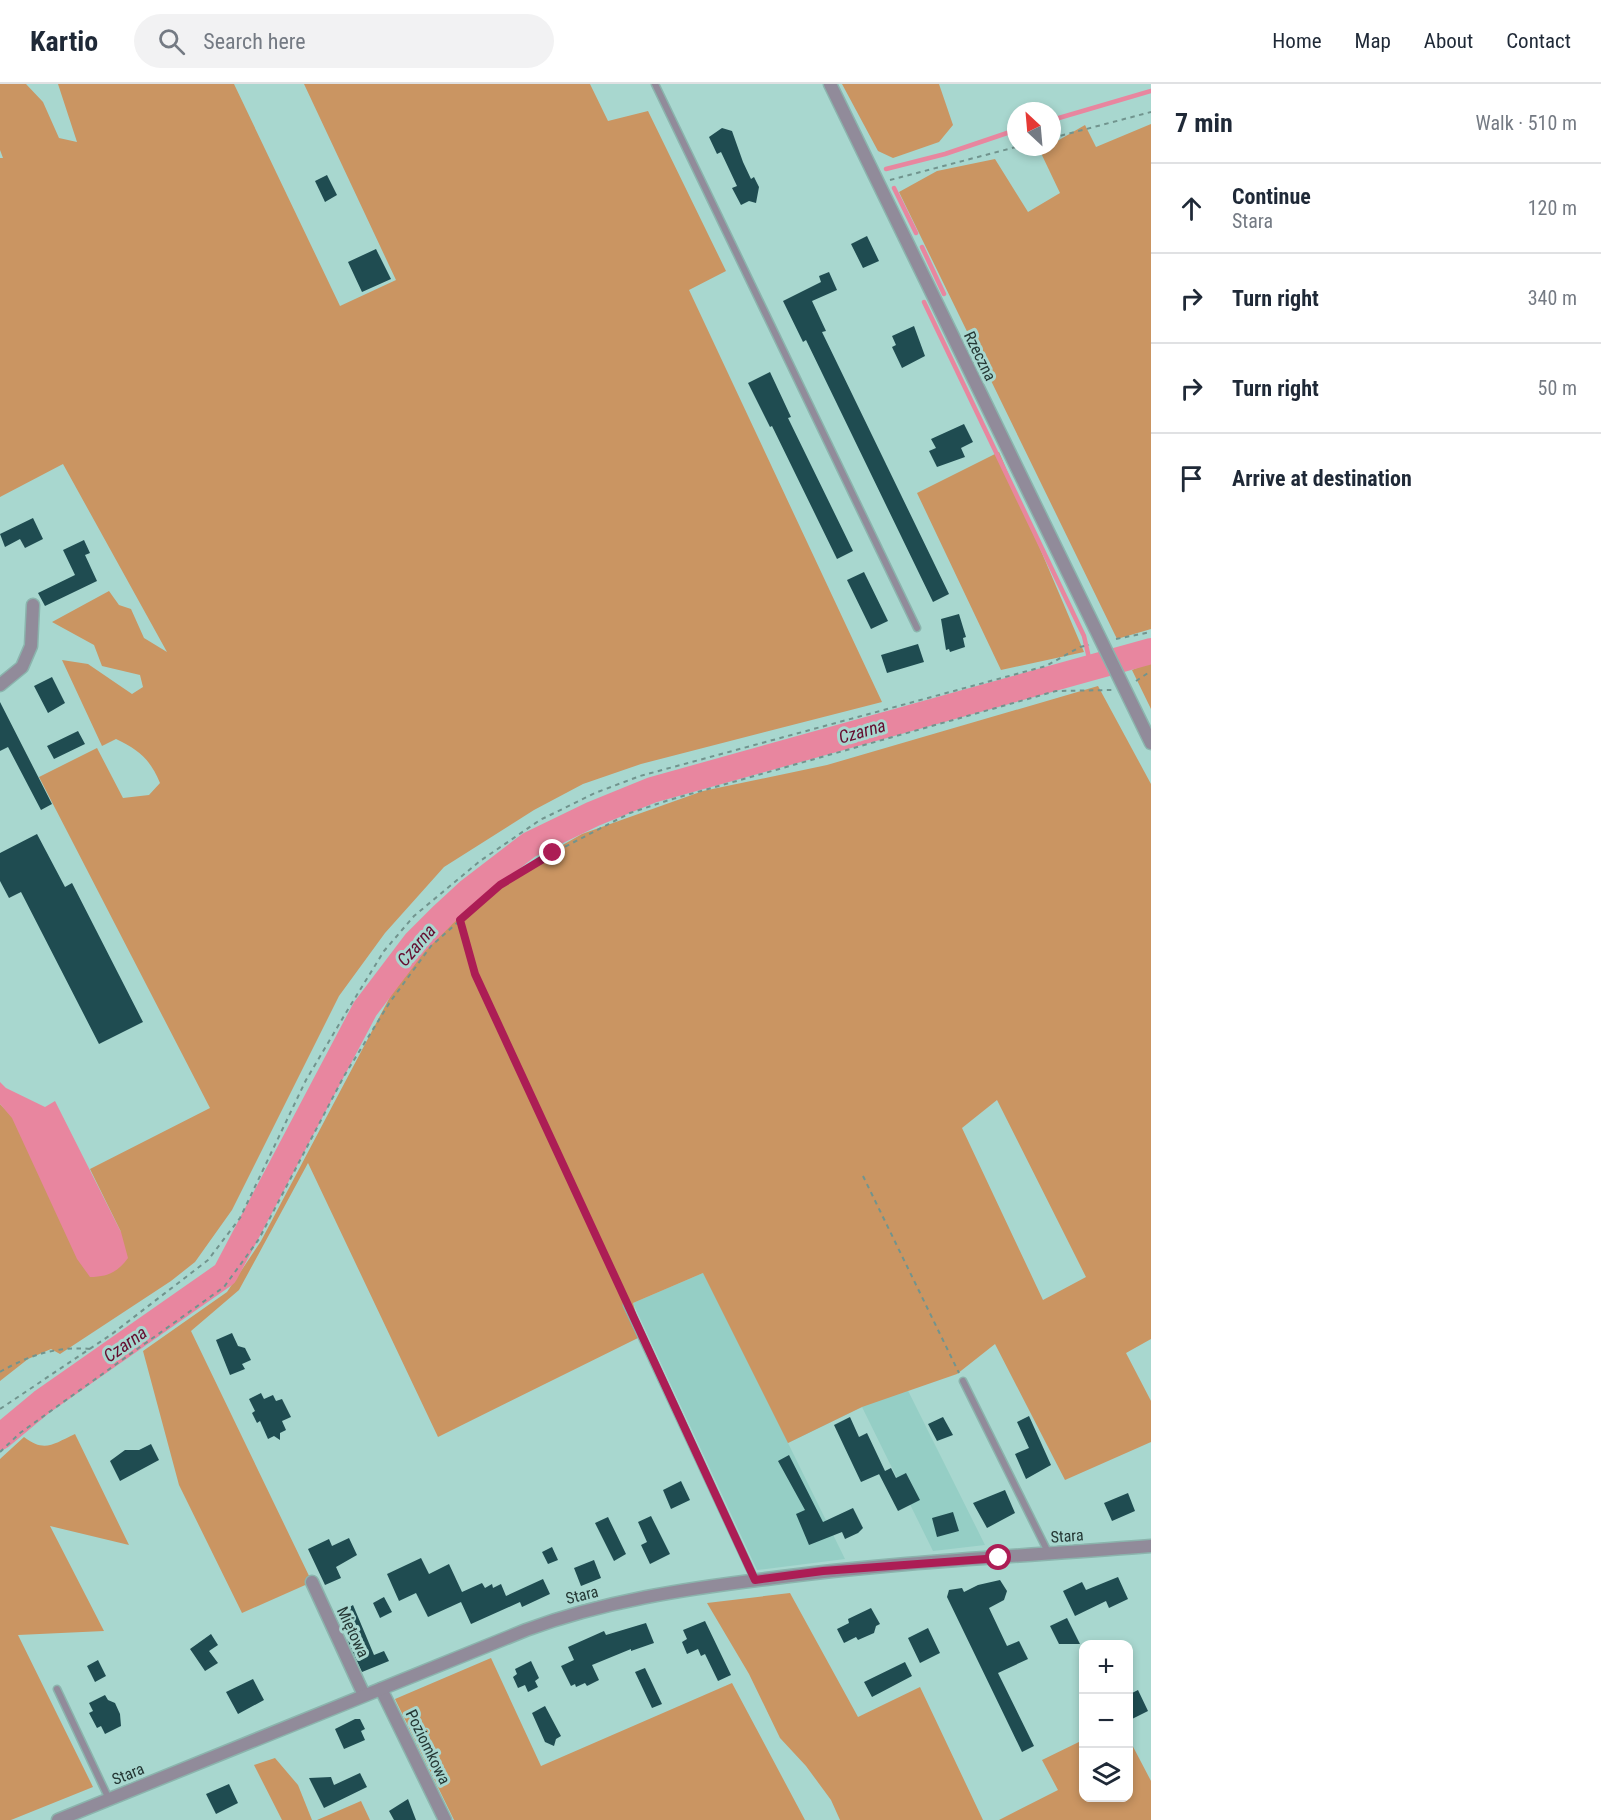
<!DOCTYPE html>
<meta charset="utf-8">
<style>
:root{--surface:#fff;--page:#f2f2f3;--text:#1f2937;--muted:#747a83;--line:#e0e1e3}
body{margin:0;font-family:"Roboto Condensed",sans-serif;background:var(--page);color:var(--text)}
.controls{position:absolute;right:18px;bottom:18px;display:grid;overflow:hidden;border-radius:12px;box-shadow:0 3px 9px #0003}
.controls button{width:54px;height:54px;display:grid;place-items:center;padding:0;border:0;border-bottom:2px solid var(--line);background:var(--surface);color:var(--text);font:30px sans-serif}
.compass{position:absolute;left:1007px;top:18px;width:54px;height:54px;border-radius:50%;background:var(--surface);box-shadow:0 3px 9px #0003;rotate:334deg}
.stop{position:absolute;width:18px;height:18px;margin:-14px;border:4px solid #ac1d55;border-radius:50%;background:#fff}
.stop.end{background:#ac1d55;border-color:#fff;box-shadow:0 2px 6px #0008}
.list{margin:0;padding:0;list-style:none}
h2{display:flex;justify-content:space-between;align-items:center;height:78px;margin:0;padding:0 24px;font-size:26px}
h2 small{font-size:20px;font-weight:400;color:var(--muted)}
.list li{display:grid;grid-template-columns:39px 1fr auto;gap:18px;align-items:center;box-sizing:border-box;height:90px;padding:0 24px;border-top:2px solid var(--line)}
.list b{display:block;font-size:22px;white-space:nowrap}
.list p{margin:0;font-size:20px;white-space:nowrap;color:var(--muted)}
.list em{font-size:20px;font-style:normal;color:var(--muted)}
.icon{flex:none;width:33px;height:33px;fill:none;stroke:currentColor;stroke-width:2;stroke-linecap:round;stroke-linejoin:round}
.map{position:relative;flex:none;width:1151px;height:1736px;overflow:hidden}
header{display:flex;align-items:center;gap:36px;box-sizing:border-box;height:84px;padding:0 30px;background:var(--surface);border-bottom:2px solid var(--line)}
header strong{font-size:28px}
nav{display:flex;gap:33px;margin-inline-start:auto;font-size:21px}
.search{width:420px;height:54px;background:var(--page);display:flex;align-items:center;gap:15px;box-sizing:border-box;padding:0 21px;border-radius:33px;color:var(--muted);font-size:22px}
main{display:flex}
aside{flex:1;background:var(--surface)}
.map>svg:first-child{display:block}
.built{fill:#95cec5}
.green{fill:#ca9562;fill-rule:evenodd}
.water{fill:#e8869f}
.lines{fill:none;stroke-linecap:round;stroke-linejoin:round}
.stream{stroke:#e8869f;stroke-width:4.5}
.river{stroke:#e8869f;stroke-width:26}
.building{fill:#1f4c51}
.service-casing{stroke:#8bb4ad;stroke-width:9}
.minor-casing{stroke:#8bb4ad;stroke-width:15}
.tertiary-casing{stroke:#8bb4ad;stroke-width:15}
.path{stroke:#71948e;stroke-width:2;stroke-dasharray:4.5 4.5;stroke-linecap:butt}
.service{stroke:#918b9a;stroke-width:6}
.minor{stroke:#918b9a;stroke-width:12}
.tertiary{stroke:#918b9a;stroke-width:12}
.route{stroke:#ac1d55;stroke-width:8}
.labels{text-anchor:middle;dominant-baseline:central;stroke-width:6;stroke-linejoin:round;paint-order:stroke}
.street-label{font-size:16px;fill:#253835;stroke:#a8d7cf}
.water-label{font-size:18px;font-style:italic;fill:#650d2f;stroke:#a8d7cf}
</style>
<header>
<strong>Kartio</strong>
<div class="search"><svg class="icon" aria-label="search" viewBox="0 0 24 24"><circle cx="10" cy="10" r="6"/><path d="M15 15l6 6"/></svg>Search here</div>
<nav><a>Home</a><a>Map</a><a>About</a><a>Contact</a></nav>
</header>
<main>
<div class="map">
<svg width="1151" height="1736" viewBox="0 0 1151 1736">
<rect width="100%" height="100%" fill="#a8d7cf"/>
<path class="built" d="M758 1006 985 1461 933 1467 862 1323 788 1359 845 1475 757 1486 633 1219 703 1189Z"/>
<path class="green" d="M0 0H26L43 18 59 54 77 58 58 0H234L340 222 396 196 304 0H590L608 37 648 27 726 187 689 206 882 618 641 680 583 700 534 726 444 783 385 849 339 912 232 1126 195 1178 171 1197 60 1270 51 1265 28 1275 0 1297V1020L121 1148 90 1085 210 1024 39 693 97 664 123 714 149 711 160 699C150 675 139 666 116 655L102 662 62 576 88 580 132 610 143 603 140 591 102 582 94 561 52 538 109 507 119 521 131 525 144 554 167 568 63 380 0 413V74H3L0 66Z
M842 0H939L953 41 939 58 893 74 878 67Z
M1151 40V545L1117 555 899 108 937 87 995 75 1028 128 1060 109 1040 67 1052 63V60L1085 41 1096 63Z
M999 368 1084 568 1001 586 917 409Z
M1151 578V625L1132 586Z
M1098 602 1151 700V1255L1126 1269 1151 1317V1358L1065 1396 995 1260 957 1290 862 1323 788 1359 703 1189 633 1219 642 1252 438 1353 308 1079 239 1206 191 1247 312 1498 242 1529 179 1401 143 1267 227 1208 261 1157 391 911 440 845 503 795 582 750 703 707 827 681ZM997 1016 1086 1193 1043 1216 962 1044Z
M75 1350 129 1461 50 1442 104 1547 18 1551 93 1703 11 1736H0V1375L24 1353C45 1369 53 1360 75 1350Z
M790 1509 858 1633 920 1603 983 1736H840L831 1716 806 1682 780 1654 749 1590 707 1519Z
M491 1574 541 1682 732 1599 805 1736H454L395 1615Z
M1129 1655 1151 1697V1736H999L1058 1706 1042 1676 1083 1656 1084 1714H1128Z
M275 1674 298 1701 312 1736H282L254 1681Z
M361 1717 370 1736H317Z"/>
<path class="water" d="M0 998 6 1004 45 1023 55 1017 121 1148 128 1174C118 1188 107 1193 90 1193L77 1175 12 1034 0 1020Z"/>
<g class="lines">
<path class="stream" d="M1052 36 1151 7
M886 85 945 70 1016 46
M894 104 916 149
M922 163 944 210
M924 218 1084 552 1091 583"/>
<path class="river" d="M0 1353 42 1318 225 1190 365 925 415 859 443 831 469 807 529 761 593 730 652 706 1151 567"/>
</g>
<path class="building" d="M722 44 732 47 743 78 751 95 754 93 759 103 756 119 749 117 741 121 732 104 737 102 721 68 717 70 709 53Z
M327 91 337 111 325 118 315 97Z
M867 152 879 177 863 184 851 160Z
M376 165 391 195 362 208 348 178Z
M829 188 837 206 812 217 826 247 822 248 949 510 933 518 806 256 803 258 783 217 821 198 819 192Z
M914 242 925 272 902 284 892 263 896 261 892 252Z
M770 288 791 333 788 334 853 467 837 475 772 342 770 343 748 299Z
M964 340 973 358 961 364 965 373 937 383 929 367 936 364 931 355Z
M33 434 43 455 25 464 20 455 5 463 0 450Z
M84 456 90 469 85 471 97 497 45 522 38 509 75 491 63 466Z
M864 488 888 537 871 545 847 496Z
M959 530 966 553 963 554 965 563 950 568 949 565 946 566 941 535Z
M918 560 924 578 887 589 881 571Z
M52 593 65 619 48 629 34 602Z
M0 618 52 720 41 726 8 663 0 667Z
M78 647 85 660 54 675 47 662Z
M37 750 65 803 72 799 143 938 99 960 21 808 9 814 0 797V769Z
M232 1249 238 1262 245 1264 251 1276 242 1280 245 1285 230 1291 216 1256Z
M261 1309 264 1315 273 1311 276 1317 282 1315 291 1333 282 1337 286 1346 280 1349V1356L274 1352 268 1355 260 1337 257 1339 252 1329 255 1327 249 1315Z
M1029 1332 1051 1381 1026 1395 1015 1370 1029 1364 1017 1338Z
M850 1333 859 1353 867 1349 885 1387 891 1384 896 1394 906 1389 920 1416 898 1427 879 1390 884 1388 861 1398 834 1341Z
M943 1333 953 1351 937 1357 928 1340Z
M151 1360 159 1376 120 1397 110 1377 125 1366H139Z
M789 1371 823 1438 853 1424 863 1444 858 1449 845 1455 842 1448 809 1461 796 1430 805 1426 778 1377Z
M681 1397 690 1416 671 1425 663 1406Z
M1005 1406 1015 1429 987 1444 973 1419Z
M1128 1409 1135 1427 1112 1437 1104 1419Z
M953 1428 959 1447 937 1453 932 1434Z
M651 1432 670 1470 650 1480 641 1461 647 1458 638 1438Z
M608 1433 626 1470 614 1477 595 1439Z
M349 1454 357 1471 336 1483 341 1494 325 1501 308 1465 329 1455 332 1462Z
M552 1463 558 1476 548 1480 542 1468Z
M421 1474 429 1490 449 1480 462 1508 482 1499 485 1504 492 1500 493 1504 501 1500 506 1512 543 1495 550 1510 522 1523 520 1518 471 1540 461 1518 428 1533 416 1509 399 1517 387 1490Z
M594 1476 601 1494 581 1502 574 1484Z
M1118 1493 1128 1515 1109 1524 1106 1517 1075 1532 1063 1507 1082 1498 1086 1506Z
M1000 1496 1007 1507 1004 1516 989 1524 1007 1562 1019 1557 1028 1575 998 1589 1034 1662 1022 1668 947 1513 949 1506 962 1504 964 1508 978 1501Z
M384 1513 392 1528 380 1534 373 1519Z
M353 1521 374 1571 384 1567 389 1577 362 1588 347 1555 353 1552 340 1529Z
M871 1524 880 1540 876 1542 874 1549 858 1556 856 1553 844 1559 837 1545 849 1539 848 1535Z
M1067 1534 1080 1560H1059L1050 1542Z
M705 1537 731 1591 718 1597 705 1570 701 1572 698 1565 687 1570 682 1558 687 1555 683 1546Z
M646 1539 654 1559 631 1567V1565L592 1581 599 1596 587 1602 585 1599 576 1603 575 1600 571 1602 561 1582 574 1576 568 1563 604 1547 606 1551Z
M928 1544 940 1569 920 1579 908 1554Z
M211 1550 218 1561 209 1567 218 1579 205 1587 190 1565Z
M98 1576 106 1592 95 1598 87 1582Z
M531 1577 539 1594 535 1597 538 1603 528 1608 525 1601 518 1604 513 1593 517 1590 515 1585Z
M905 1578 912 1592 872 1613 864 1598Z
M645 1584 662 1620 652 1624 635 1588Z
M253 1595 264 1616 238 1630 226 1608Z
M1138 1606 1148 1627 1128 1637V1611Z
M105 1611 108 1616 115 1619 120 1630 121 1642 105 1650 101 1642 97 1644 89 1629 93 1627 89 1619Z
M545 1622 561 1652 556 1655 554 1662 545 1658 532 1629Z
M355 1635H360L365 1645 361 1647 365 1656 344 1665 335 1645Z
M360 1689 367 1703 324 1724 309 1694 331 1693 334 1701Z
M229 1700 238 1719 216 1730 206 1710Z
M408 1715 416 1736H394L389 1727Z"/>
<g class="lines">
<defs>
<path id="service" d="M655 0 917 544
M627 1221 755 1496
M963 1297 1049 1470
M57 1605 109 1715"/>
<path id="minor" d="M830 0 1151 659
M0 601 22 583 31 562 33 521
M312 1498 364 1611
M381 1605 445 1736"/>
<path id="tertiary" d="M58 1736 526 1546C604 1517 684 1505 766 1495 894 1478 1023 1472 1151 1462"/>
</defs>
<use href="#service" class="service-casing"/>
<use href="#minor" class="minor-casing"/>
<use href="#tertiary" class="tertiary-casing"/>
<path class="path" d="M1052 54 1151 28
M890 96 1016 63
M1116 555 1151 548
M1136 597 1151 587
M460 837 475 890 624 1213
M863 1092 959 1289
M0 1288C29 1271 57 1262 91 1265
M0 1325 112 1250 208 1176 240 1134 306 996 347 927 384 867 414 832 480 777 540 736 595 709 640 692 1046 582 1080 563 1089 561
M0 1368 20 1349 224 1203 259 1155 344 992 390 918 431 862 500 801 553 769 630 729 669 716 1056 607 1112 606"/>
<use href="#service" class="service"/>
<use href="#minor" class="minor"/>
<use href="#tertiary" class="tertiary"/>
</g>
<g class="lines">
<path class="route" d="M553 769 500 801 460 836 475 890 755 1496 823 1487 999 1474"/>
</g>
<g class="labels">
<g class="street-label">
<text transform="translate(980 272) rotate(64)">Rzeczna</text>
<text transform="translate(1067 1452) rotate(-4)">Stara</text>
<text transform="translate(582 1511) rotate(-14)">Stara</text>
<text transform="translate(353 1548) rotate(65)">Miętowa</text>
<text transform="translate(428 1663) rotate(64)">Poziomkowa</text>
<text transform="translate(128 1690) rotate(-22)">Stara</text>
</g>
<g class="water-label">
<text transform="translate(862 647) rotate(-16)">Czarna</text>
<text transform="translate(416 861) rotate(-49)">Czarna</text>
<text transform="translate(125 1260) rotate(-35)">Czarna</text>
</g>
</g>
</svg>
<div class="controls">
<button>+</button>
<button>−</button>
<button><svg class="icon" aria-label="layers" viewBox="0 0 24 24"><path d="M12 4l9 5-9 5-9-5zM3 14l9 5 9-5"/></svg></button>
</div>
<svg class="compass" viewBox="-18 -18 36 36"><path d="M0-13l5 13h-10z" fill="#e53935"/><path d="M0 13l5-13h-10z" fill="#747a83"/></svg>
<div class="stop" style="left:999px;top:1474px"></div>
<div class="stop end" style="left:553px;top:769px"></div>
</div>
<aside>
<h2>7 min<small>Walk · 510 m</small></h2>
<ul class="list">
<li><svg class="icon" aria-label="ahead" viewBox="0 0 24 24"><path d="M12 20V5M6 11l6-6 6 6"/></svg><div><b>Continue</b><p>Stara</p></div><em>120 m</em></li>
<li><svg class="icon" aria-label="right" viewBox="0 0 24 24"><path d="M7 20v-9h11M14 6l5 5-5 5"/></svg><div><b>Turn right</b></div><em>340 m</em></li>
<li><svg class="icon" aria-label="right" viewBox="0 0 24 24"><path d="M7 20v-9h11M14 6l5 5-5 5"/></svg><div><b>Turn right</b></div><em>50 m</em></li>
<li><svg class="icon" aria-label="arrive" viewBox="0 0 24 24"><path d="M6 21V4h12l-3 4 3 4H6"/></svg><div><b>Arrive at destination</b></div></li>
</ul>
</aside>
</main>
